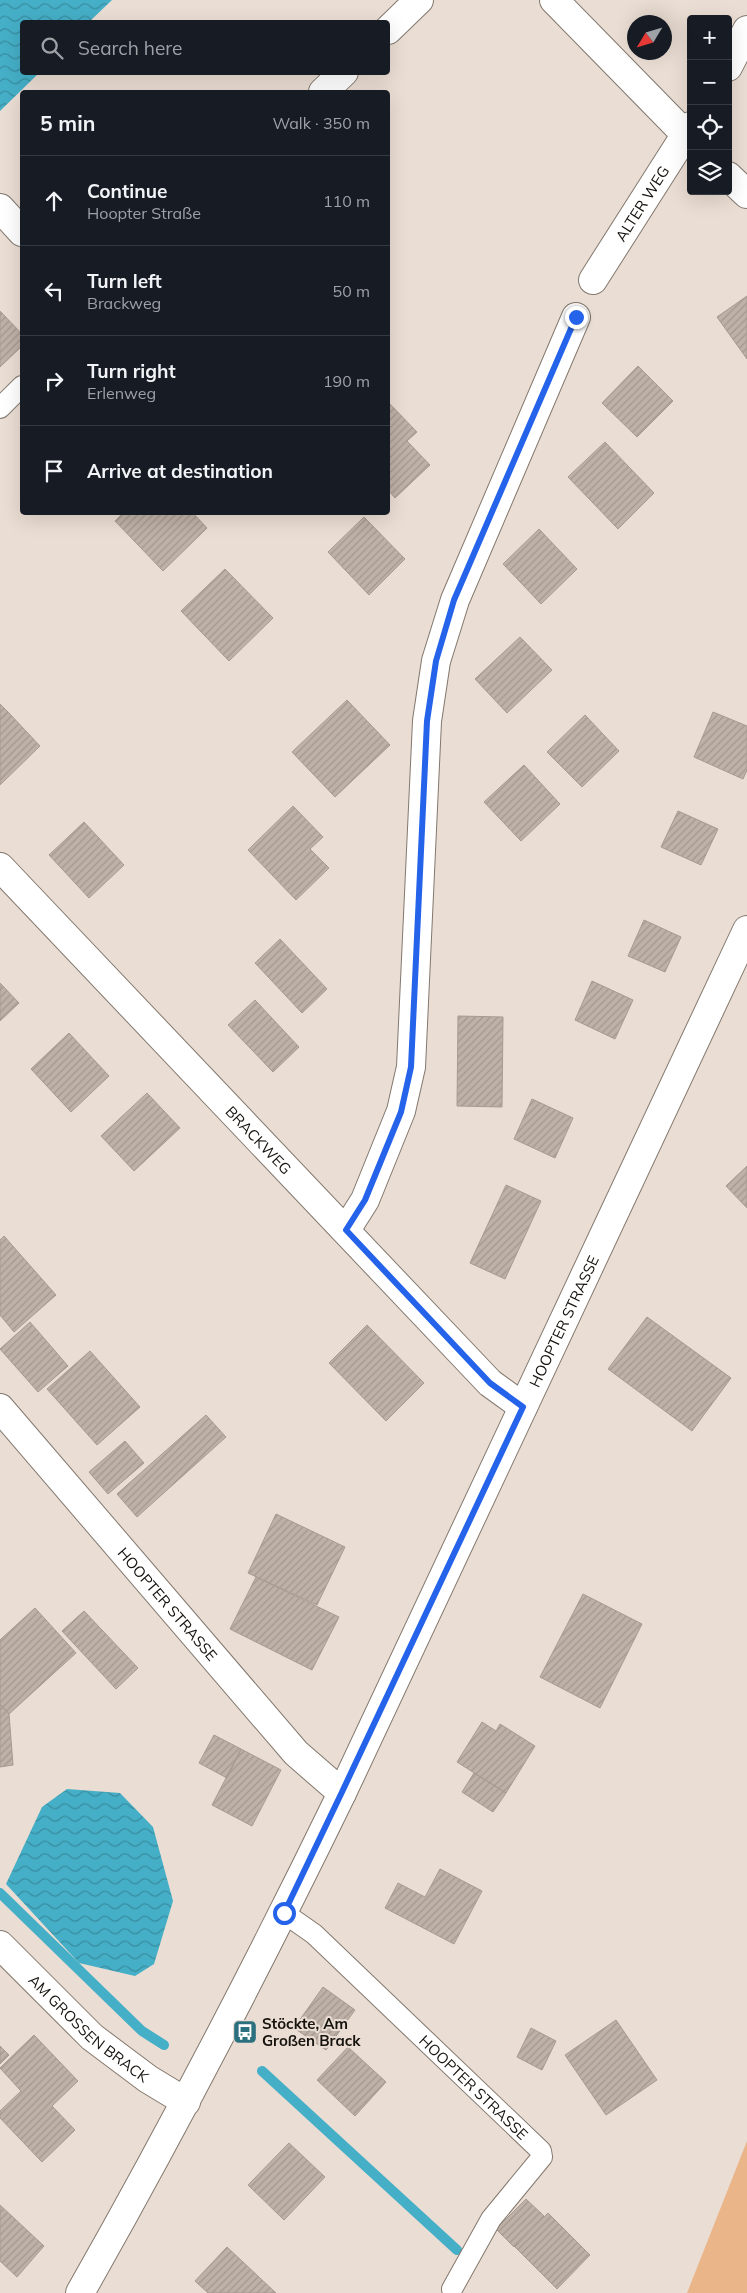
<!DOCTYPE html>
<meta charset="utf-8">
<style>
:root{--surface:#171b24;--page:#20242c;--text:#f1f3f6;--muted:#9ea1a6;--line:#363941}
body{margin:0;font-family:Mulish,sans-serif;background:var(--page);color:var(--text)}
.controls{position:absolute;right:15px;top:15px;display:grid;overflow:hidden;border-radius:5px;box-shadow:0 5px 20px #0002}
.controls button{width:45px;height:45px;display:grid;place-items:center;padding:0;border:0;border-bottom:1px solid var(--line);background:var(--surface);color:var(--text);font:25px sans-serif}
.compass{position:absolute;left:627px;top:15px;width:45px;height:45px;border-radius:50%;background:var(--surface);box-shadow:0 5px 20px #0002;rotate:232deg}
.stop{position:absolute;width:15px;height:15px;margin:-11px;border:4px solid #2563eb;border-radius:50%;background:#fff}
.stop.end{background:#2563eb;border-color:#fff;box-shadow:0 1px 5px #0008}
.list{margin:0;padding:0;list-style:none}
h2{display:flex;justify-content:space-between;align-items:center;height:65px;margin:0;padding:0 20px;font-size:21px}
h2 small{font-size:16px;font-weight:400;color:var(--muted)}
.list li{display:grid;grid-template-columns:32px 1fr auto;gap:15px;align-items:center;box-sizing:border-box;height:90px;padding:0 20px;border-top:1px solid var(--line)}
.list b{display:block;font-size:19px;white-space:nowrap}
.list p{margin:0;font-size:16px;white-space:nowrap;color:var(--muted)}
.list em{font-size:16px;font-style:normal;color:var(--muted)}
.icon{flex:none;width:28px;height:28px;fill:none;stroke:currentColor;stroke-width:2;stroke-linecap:round;stroke-linejoin:round}
.map{position:relative;flex:none;width:747px;height:2293px;overflow:hidden}
.search{position:absolute;background:var(--surface);box-shadow:0 5px 20px #0002;left:20px;top:20px;width:370px;height:55px;display:flex;align-items:center;gap:12px;box-sizing:border-box;padding:0 18px;border-radius:5px;color:var(--muted);font-size:19px}
.panel{position:absolute;background:var(--surface);box-shadow:0 5px 20px #0002;left:20px;top:90px;width:370px;height:425px;border-radius:5px}
.map>svg:first-child{display:block}
.green{fill:#ebb58a}
.water{fill:url(#water-waves)}
.lines{fill:none;stroke-linecap:round;stroke-linejoin:round}
.stream{stroke:#45afc7;stroke-width:10}
.building{fill:url(#building-hatch);stroke:#a79a91}
.service-casing{stroke:#83786e;stroke-width:22}
.minor-casing{stroke:#83786e;stroke-width:30}
.tertiary-casing{stroke:#83786e;stroke-width:30}
.service{stroke:#fff;stroke-width:20}
.minor{stroke:#fff;stroke-width:28}
.tertiary{stroke:#fff;stroke-width:28}
.route{stroke:#2563eb;stroke-width:6}
.labels{text-anchor:middle;dominant-baseline:central;stroke-width:4;stroke-linejoin:round;paint-order:stroke}
.street-label{font-size:15px;fill:#16120e;stroke:#eaddd3}
.poi-label{font-size:15px;font-weight:bold;fill:#16120e;stroke:#eaddd3;text-anchor:start}
</style>
<div class="map">
<svg width="747" height="2293" viewBox="0 0 747 2293">
<defs>
<pattern id="water-waves" width="16" height="10" patternUnits="userSpaceOnUse" patternTransform="scale(1.25)"><rect width="16" height="10" fill="#45afc7"/><path d="M0 5q4-4 8 0t8 0" fill="none" stroke="#398da0"/></pattern>
<pattern id="building-hatch" width="6" height="6" patternUnits="userSpaceOnUse" patternTransform="scale(1.25)"><rect width="6" height="6" fill="#beb1a7"/><path d="M-1 1l2-2M0 6l6-6M5 7l2-2" fill="none" stroke="#a3978f"/></pattern>
</defs>
<rect width="100%" height="100%" fill="#eaddd3"/>
<path class="green" d="M747 2141V2293H687Z"/>
<path class="water" d="M0 0H112L89 22H22V72L39 73 0 111Z
M67 1789 120 1793 153 1827 173 1901 154 1964 135 1976 79 1963 6 1884 42 1807Z"/>
<g class="lines">
<path class="stream" d="M0 1893 142 2031 164 2045
M262 2071 457 2250"/>
</g>
<path class="building" d="M747 296V359L717 317Z
M0 311 22 334V346L0 367Z
M638 366 673 401 637 437 602 403Z
M388 402 417 432 407 441 430 465 395 498 388 490Z
M605 442 654 493 618 529 568 477Z
M124 512H192L207 528 163 571 115 521Z
M364 517 405 559 369 595 328 552Z
M539 529 577 569 541 604 503 564Z
M225 569 273 618 229 661 181 611Z
M520 637 552 670 507 713 475 679Z
M347 700 390 745 335 797 292 752Z
M0 704 8 712 0 719Z
M8 712 40 746 0 785V719Z
M713 712 747 726V770L743 779 694 757Z
M585 715 619 751 582 787 547 752Z
M524 765 560 804 521 841 484 802Z
M293 806 323 837 310 849 329 868 296 900 248 850Z
M678 811 718 829 701 865 661 847Z
M84 822 124 865 89 898 49 855Z
M644 920 681 937 665 972 628 956Z
M280 939 327 989 302 1013 255 963Z
M592 981 633 1000 615 1039 575 1020Z
M0 983 19 1003 0 1021Z
M255 1000 299 1047 273 1072 228 1025Z
M458 1016 503 1017 502 1107 457 1106Z
M69 1033 109 1076 71 1112 31 1069Z
M147 1093 180 1128 134 1171 101 1136Z
M532 1099 573 1118 555 1158 514 1139Z
M747 1166V1208L726 1186Z
M506 1185 541 1201 505 1279 470 1263Z
M4 1236 56 1295 14 1332 0 1315V1240Z
M647 1317 731 1378 692 1431 608 1369Z
M30 1322 68 1366 38 1392 0 1349Z
M367 1325 424 1383 386 1421 329 1363Z
M90 1351 140 1407 97 1445 47 1389Z
M206 1415 226 1437 137 1517 117 1494Z
M125 1441 144 1463 108 1494 89 1472Z
M276 1514 345 1547 317 1605 248 1573Z
M256 1577 339 1617 312 1670 230 1629Z
M583 1594 642 1624 600 1708 540 1677Z
M35 1608 76 1653 9 1714 0 1704V1640Z
M84 1611 138 1668 116 1689 62 1631Z
M0 1704 9 1714 13 1765 0 1767Z
M482 1722 496 1731 500 1724 535 1746 506 1793 457 1762Z
M214 1735 241 1749 227 1778 199 1763Z
M241 1749 281 1770 252 1826 212 1805Z
M474 1773 506 1793 493 1812 462 1792Z
M440 1869 482 1891 454 1944 385 1908 398 1883 425 1897Z
M323 1987 355 2010 326 2050 294 2028Z
M616 2020 657 2080 606 2115 565 2055Z
M531 2028 556 2041 542 2070 517 2057Z
M34 2035 78 2081 52 2106 75 2130 42 2162 0 2118V2111L21 2091 0 2068Z
M0 2046 9 2055 0 2064Z
M348 2047 386 2082 355 2116 317 2080Z
M289 2143 325 2177 284 2220 248 2185Z
M526 2199 544 2216 514 2247 496 2229Z
M0 2205 44 2246 17 2277 0 2261Z
M548 2213 590 2255 557 2289 515 2247Z
M227 2247 276 2293H208L195 2281Z"/>
<g class="lines">
<defs>
<g id="service">
<path d="M0 408 22 386"/>
<path id="s1" d="M284 1913 314 1934 541 2151 542 2157 491 2219 452 2289"/>
</g>
<g id="minor">
<path d="M554 0 691 140"/>
<path d="M388 30 419 0"/>
<path d="M728 67 747 30"/>
<path d="M323 92 344 72"/>
<path d="M728 176 747 194"/>
<path d="M0 208 22 232"/>
<path id="s2" d="M593 280 691 126"/>
<path id="s3" d="M0 867 490 1383 523 1407"/>
<path d="M346 1230 365 1200 401 1111 411 1067 427 721 436 661 455 600 576 317"/>
<path id="s4" d="M0 1408 296 1753 342 1793"/>
<path id="s5" d="M0 1945 92 2037 148 2079 186 2102"/>
</g>
<g id="tertiary">
<path id="s6" d="M80 2293C173 2129 260 1962 342 1793L747 930"/>
</g>
</defs>
<use href="#service" class="service-casing"/>
<use href="#minor" class="minor-casing"/>
<use href="#tertiary" class="tertiary-casing"/>
<use href="#service" class="service"/>
<use href="#minor" class="minor"/>
<use href="#tertiary" class="tertiary"/>
</g>
<g class="lines">
<path class="route" d="M284 1913 342 1792 523 1407 490 1383 346 1230 365 1200 401 1112 411 1067 427 721 436 661 454 600 576 317"/>
</g>
<defs>
<symbol id="bus-square" viewBox="-11 -11 22 22"><rect x="-9" y="-9" width="18" height="18" rx="4" fill="#2b707f" stroke="#eaddd3"/><path d="M-5-6H5V4H4V6H2V4H-2V6H-4V4H-5ZM-3.5-4V0h7V-4ZM-3.5 1.2v1.5H-2V1.2ZM2 1.2v1.5H3.5V1.2Z" fill="#fff"/></symbol>
</defs>
<g fill-rule="evenodd">
<use href="#bus-square" x="231" y="2018" width="28" height="28"/>
</g>
<g class="labels">
<g class="street-label">
<text stroke="none"><textPath href="#s2" startOffset="91">ALTER WEG</textPath></text>
<text stroke="none"><textPath href="#s3" startOffset="376">BRACKWEG</textPath></text>
<text stroke="none"><textPath href="#s6" startOffset="1086">HOOPTER STRASSE</textPath></text>
<text stroke="none"><textPath href="#s4" startOffset="258">HOOPTER STRASSE</textPath></text>
<text stroke="none"><textPath href="#s5" startOffset="122">AM GROSSEN BRACK</textPath></text>
<text stroke="none"><textPath href="#s1" startOffset="258">HOOPTER STRASSE</textPath></text>
</g>
<g class="poi-label">
<text x="262" y="2023">Stöckte, Am<tspan x="262" dy="17">Großen Brack</tspan></text>
</g>
</g>
</svg>
<div class="controls">
<button>+</button>
<button>−</button>
<button><svg class="icon" aria-label="locate" viewBox="0 0 24 24"><circle cx="12" cy="12" r="6"/><path d="M12 2v4M12 18v4M2 12h4M18 12h4"/></svg></button>
<button><svg class="icon" aria-label="layers" viewBox="0 0 24 24"><path d="M12 4l9 5-9 5-9-5zM3 14l9 5 9-5"/></svg></button>
</div>
<svg class="compass" viewBox="-18 -18 36 36"><path d="M0-13l5 13h-10z" fill="#e53935"/><path d="M0 13l5-13h-10z" fill="#9ea1a6"/></svg>
<div class="stop" style="left:284px;top:1913px"></div>
<div class="stop end" style="left:576px;top:317px"></div>
<div class="search"><svg class="icon" aria-label="search" viewBox="0 0 24 24"><circle cx="10" cy="10" r="6"/><path d="M15 15l6 6"/></svg>Search here</div>
<section class="panel">
<h2>5 min<small>Walk · 350 m</small></h2>
<ul class="list">
<li><svg class="icon" aria-label="ahead" viewBox="0 0 24 24"><path d="M12 20V5M6 11l6-6 6 6"/></svg><div><b>Continue</b><p>Hoopter Straße</p></div><em>110 m</em></li>
<li><svg class="icon" aria-label="left" viewBox="0 0 24 24"><path d="M17 20v-9H6M10 6l-5 5 5 5"/></svg><div><b>Turn left</b><p>Brackweg</p></div><em>50 m</em></li>
<li><svg class="icon" aria-label="right" viewBox="0 0 24 24"><path d="M7 20v-9h11M14 6l5 5-5 5"/></svg><div><b>Turn right</b><p>Erlenweg</p></div><em>190 m</em></li>
<li><svg class="icon" aria-label="arrive" viewBox="0 0 24 24"><path d="M6 21V4h12l-3 4 3 4H6"/></svg><div><b>Arrive at destination</b></div></li>
</ul>
</section>
</div>
